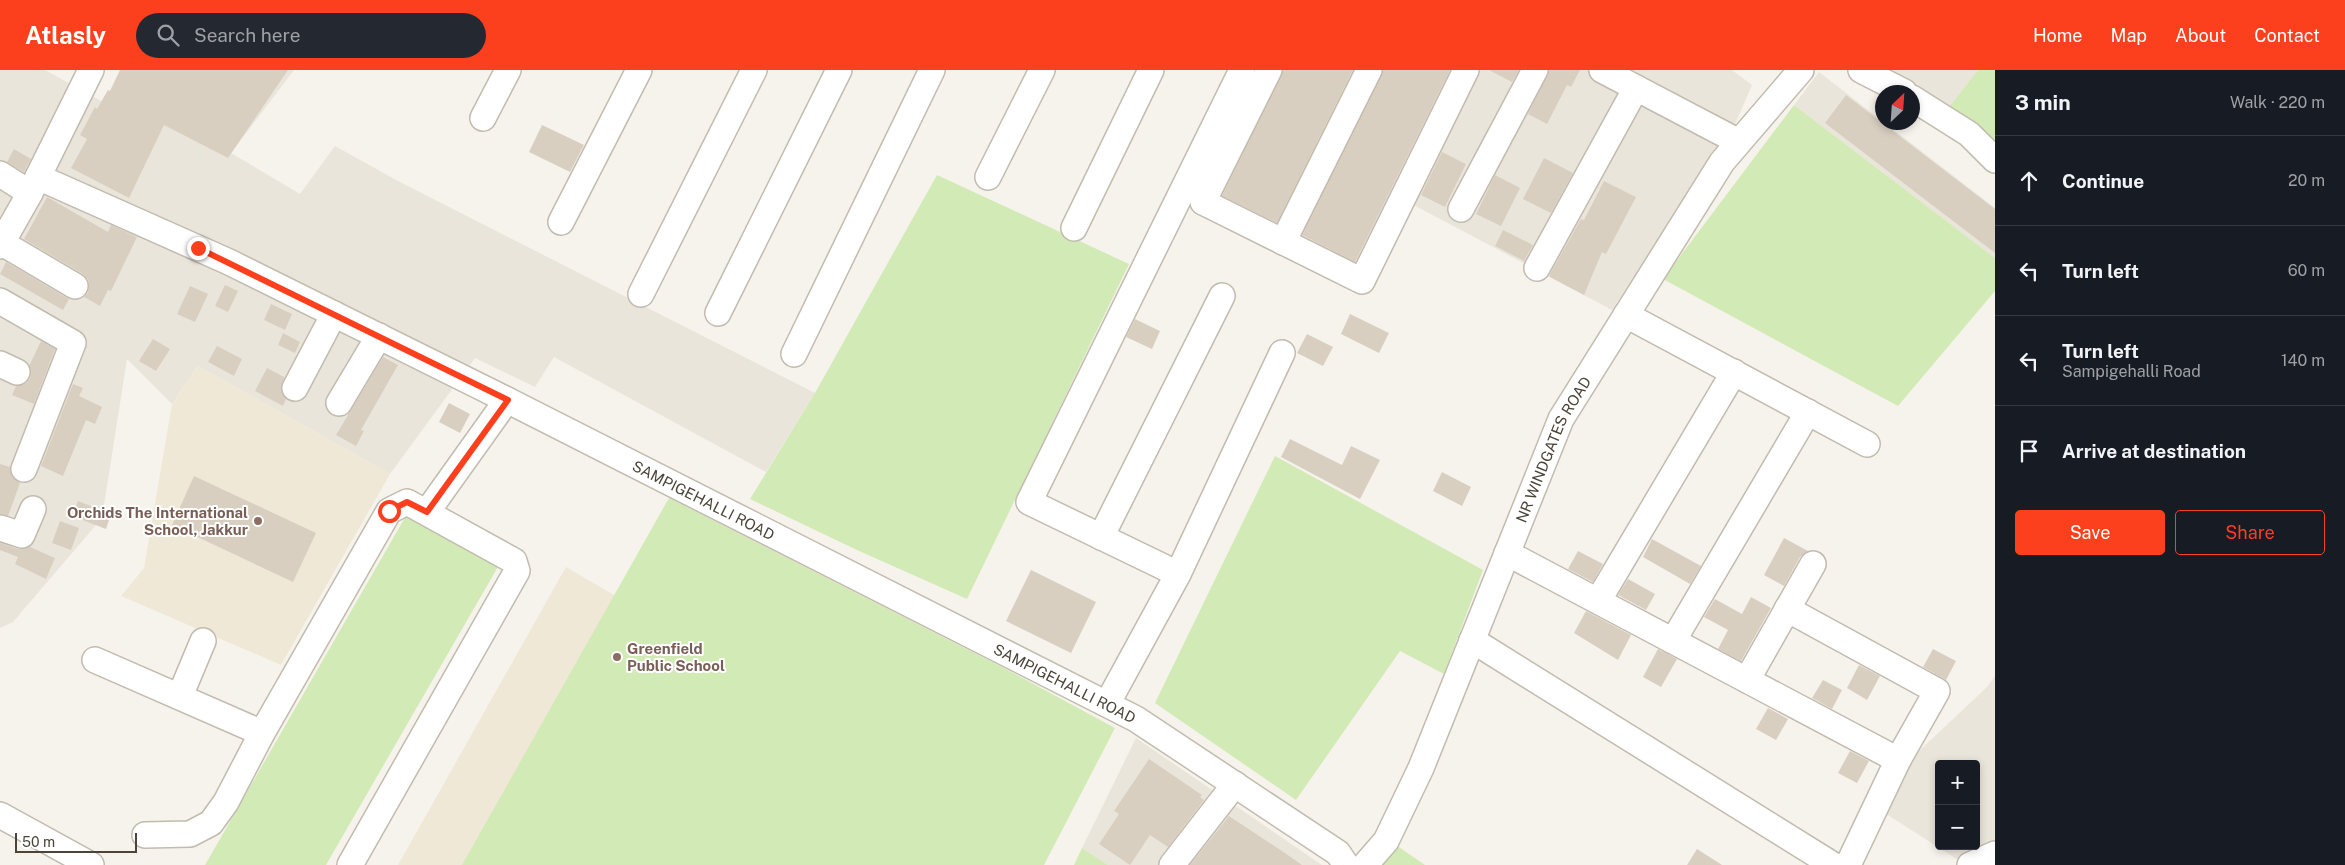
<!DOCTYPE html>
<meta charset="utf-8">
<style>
:root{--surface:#171b24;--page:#242831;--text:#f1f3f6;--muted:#9ea1a6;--line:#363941;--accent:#fc3f1d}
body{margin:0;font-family:"Public Sans",sans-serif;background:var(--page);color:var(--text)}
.controls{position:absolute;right:15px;bottom:15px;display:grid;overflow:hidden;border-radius:5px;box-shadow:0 2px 8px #0003}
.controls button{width:45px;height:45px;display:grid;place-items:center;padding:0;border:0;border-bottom:1px solid var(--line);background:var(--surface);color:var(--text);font:25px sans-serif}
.compass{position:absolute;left:1875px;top:15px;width:45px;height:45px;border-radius:50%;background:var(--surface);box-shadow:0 2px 8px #0003;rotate:25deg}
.scale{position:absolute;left:15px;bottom:12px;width:122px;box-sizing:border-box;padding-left:5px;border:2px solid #4b4439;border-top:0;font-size:14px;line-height:18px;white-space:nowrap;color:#4b4439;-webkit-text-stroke:4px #fff;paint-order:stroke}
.stop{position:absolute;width:15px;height:15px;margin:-11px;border:4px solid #fc3f1d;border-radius:50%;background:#fff}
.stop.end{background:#fc3f1d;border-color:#fff;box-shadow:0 1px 5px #0008}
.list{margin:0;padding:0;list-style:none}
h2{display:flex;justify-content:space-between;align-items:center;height:65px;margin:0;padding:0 20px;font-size:21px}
h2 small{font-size:16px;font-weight:400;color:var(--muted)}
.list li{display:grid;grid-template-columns:32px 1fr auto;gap:15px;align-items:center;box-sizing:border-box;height:90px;padding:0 20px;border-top:1px solid var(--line)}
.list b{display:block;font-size:19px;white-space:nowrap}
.list p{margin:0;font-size:16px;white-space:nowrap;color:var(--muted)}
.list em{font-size:16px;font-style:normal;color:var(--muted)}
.actions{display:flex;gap:10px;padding:15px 20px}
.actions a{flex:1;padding:11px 0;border:1px solid var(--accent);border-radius:5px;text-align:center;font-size:18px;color:var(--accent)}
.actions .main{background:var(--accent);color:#fff}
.icon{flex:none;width:28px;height:28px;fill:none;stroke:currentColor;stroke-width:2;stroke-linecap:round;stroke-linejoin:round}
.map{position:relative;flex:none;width:1995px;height:795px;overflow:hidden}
header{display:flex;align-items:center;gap:30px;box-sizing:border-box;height:70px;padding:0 25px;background:var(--accent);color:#fff}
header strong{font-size:24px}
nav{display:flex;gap:28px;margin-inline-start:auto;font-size:18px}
.search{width:350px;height:45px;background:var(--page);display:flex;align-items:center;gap:12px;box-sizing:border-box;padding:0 18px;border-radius:28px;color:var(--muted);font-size:19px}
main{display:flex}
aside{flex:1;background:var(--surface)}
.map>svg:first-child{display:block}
.residential{fill:#eae5da;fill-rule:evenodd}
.education{fill:#efe8d6}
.green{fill:#d2eab5}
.building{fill:#d8cfc1}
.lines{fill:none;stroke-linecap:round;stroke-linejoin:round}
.minor-casing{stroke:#c2bbae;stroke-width:28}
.minor{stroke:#fff;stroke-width:25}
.route{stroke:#fc3f1d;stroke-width:6}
.education-dot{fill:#8d6e63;stroke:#fff;stroke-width:2}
.labels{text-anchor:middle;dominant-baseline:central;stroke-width:4;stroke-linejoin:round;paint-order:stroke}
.street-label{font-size:15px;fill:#4b4439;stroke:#fff}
.education-label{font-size:15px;font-weight:bold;fill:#785e54;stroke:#fff;text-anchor:end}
</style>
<header>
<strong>Atlasly</strong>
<div class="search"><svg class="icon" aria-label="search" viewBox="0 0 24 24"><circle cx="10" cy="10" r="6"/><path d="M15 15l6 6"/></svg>Search here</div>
<nav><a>Home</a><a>Map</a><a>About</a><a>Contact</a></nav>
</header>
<main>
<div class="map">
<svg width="1995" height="795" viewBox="0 0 1995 795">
<rect width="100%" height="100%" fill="#f6f3ec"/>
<path class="residential" d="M0 0H45L138 51 167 0H294L231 83 300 124 335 76 398 111 815 323 766 402 554 287 535 317 475 288 390 404 198 296 172 334 127 289 102 448 13 552 0 558Z
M1253 0H1732L1752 15 1736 52 1612 240 1406 131 1363 217 1189 128Z
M1891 0H1978L1945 42Z
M1819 2 1995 138V188L1794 35Z
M1995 606V795H1966L1866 731 1987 617ZM1939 694H1976V776H1939Z
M1136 668 1322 795H1108L1082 778Z"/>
<path class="education" d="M198 296 390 404 281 595 121 526 144 498 172 334Z
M566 497 825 648 743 795H398Z"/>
<path class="green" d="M1978 0H1995V81L1945 42Z
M1794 35 1995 188V221L1898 336 1663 209Z
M937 105 1129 194 967 529 857 480 750 429 815 323Z
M1275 386 1483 500 1444 604 1400 581 1296 730 1155 633Z
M669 428 1004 598 1115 658 1044 795H462Z
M407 444 499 495 326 795H205Z
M1393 773 1425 795H1379Z
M1082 778 1108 795H1074Z"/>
<path class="building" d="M120 0H288L228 88 164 55 129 128 71 98 87 69 80 65 95 37 97 39 108 20 110 21Z
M1283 0H1353L1277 153 1222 126Z
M1383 0H1450L1355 192 1302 165Z
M1489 0H1519L1512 12Z
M1549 0H1580L1571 17 1567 15 1547 54 1528 44Z
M1846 25 1995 139V183L1825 53Z
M542 55 584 75 570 102 529 82Z
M14 79 31 89 24 102 7 92Z
M1442 82 1466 94 1445 137 1421 125Z
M1544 88 1573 103 1551 143 1523 129Z
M1495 105 1520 118 1501 156 1476 144Z
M1604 111 1636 127 1606 184 1602 182 1584 225 1550 207V204L1581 149 1584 150Z
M47 127 108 162 111 155 137 167 111 221 108 220 100 236 84 227 88 223 89 216 88 209 83 204 24 169Z
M1503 160 1533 175 1524 191 1495 176Z
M6 192 69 229 63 240 0 204Z
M225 215 238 221 228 242 215 236Z
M190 216 208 224 195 252 177 244Z
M271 234 292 244 285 260 264 250Z
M1350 244 1389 263 1379 283 1341 264Z
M1135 249 1160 261 1152 279 1126 267Z
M283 263 300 272 295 283 278 275Z
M1307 264 1333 277 1323 296 1297 283Z
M153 269 170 279 156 301 139 291Z
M41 271 55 279 34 334 12 325 16 316 25 314 30 309 31 301 29 296Z
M217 276 242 289 234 306 208 292Z
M383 287 398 295 361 360 364 361 356 376 336 365Z
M267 298 284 307 281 318 286 329 283 336 255 321Z
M73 314 83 318 79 326 102 337 95 354 86 350 63 406 41 396Z
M449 333 470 344 460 363 439 352Z
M1290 369 1342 395 1351 376 1380 390 1360 429 1281 387Z
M0 394 10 397 13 408 20 413 8 446 0 444Z
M1442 402 1471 417 1462 436 1433 421Z
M194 406 316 463 293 512 172 455Z
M78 431 111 444 106 459 72 446Z
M60 451 79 458 71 480 52 473Z
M1784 468 1808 481 1800 487 1784 516 1764 505Z
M1652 469 1701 496 1690 514 1643 487Z
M0 473 18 479 30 477 55 488 46 509 15 494 18 487 0 480Z
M1578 481 1603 494 1593 512 1568 499Z
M1031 500 1096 532 1071 583 1006 551Z
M1628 509 1655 524 1646 540 1618 525Z
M1751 527 1771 538 1741 591 1718 579 1728 560 1704 547 1715 529 1742 544Z
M1586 541 1631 565 1618 590 1574 563Z
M1658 579 1677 589 1661 617 1643 607Z
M1933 579 1956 591 1946 610 1923 597Z
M1859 595 1880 606 1867 630 1847 618Z
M1823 610 1842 620 1832 639 1812 628Z
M1768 638 1788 649 1776 670 1756 659Z
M1850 681 1869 691 1857 713 1838 703Z
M1149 689 1202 725 1200 727 1204 730 1168 777 1150 765 1130 795 1099 774 1119 744 1114 741Z
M1229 746 1285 783 1302 795H1190Z
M1697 779 1722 795H1687Z"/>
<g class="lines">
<defs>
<g id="minor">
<path d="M1269 0 1203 132 1362 211 1466 0"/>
<path d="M1602 0 1739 72"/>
<path d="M1861 0 1904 22"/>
<path d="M1912 28 1969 64 1995 90"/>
<path d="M483 48 508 0"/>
<path d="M0 104 30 123"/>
<path id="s1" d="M38 107 229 192 507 330 1136 649 1338 783 1346 795"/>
<path d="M988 107 1042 0"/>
<path d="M1461 139 1535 0"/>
<path d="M561 152 639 0"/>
<path d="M1074 158 1151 0"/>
<path d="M1283 172 1369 0"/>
<path d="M2 173 75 216"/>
<path d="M0 176 30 123 91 0"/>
<path d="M1537 198 1636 18"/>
<path d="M641 224 754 0"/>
<path d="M0 231 73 273 24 399"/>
<path d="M718 243 839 0"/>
<path d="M1626 245 1867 374"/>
<path d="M794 284 932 0"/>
<path d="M0 294 17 302"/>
<path d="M295 318 334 244"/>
<path d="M339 333 379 266"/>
<path d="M427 442 507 330"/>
<path d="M0 458 22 465 33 439"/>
<path d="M1101 467 1222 226"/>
<path d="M1507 483 1898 690"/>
<path d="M1178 504 1029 432 1242 0"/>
<path d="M1598 531 1734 302"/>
<path d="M1787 539 1937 621 1898 690 1848 795"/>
<path d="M1472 570 1833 795"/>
<path d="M1673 571 1808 342"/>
<path d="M95 590 262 663"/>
<path d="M1747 610 1813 494"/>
<path d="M180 626 203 571"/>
<path d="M1107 634 1178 504 1282 283"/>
<path d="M0 745 91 795"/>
<path d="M145 765 190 764 211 753 226 732 262 663 389 441 407 432 514 491 517 501 350 795"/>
<path d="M1172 795 1235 714"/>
<path id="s2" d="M1365 795 1386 771 1421 698 1561 349 1722 92 1801 0"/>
<path d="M1970 795 1995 784"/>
</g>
</defs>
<use href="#minor" class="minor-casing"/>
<use href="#minor" class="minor"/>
</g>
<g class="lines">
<path class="route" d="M198 178 508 330 427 442 407 432 389 441"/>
</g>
<g class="education-dot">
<circle cx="258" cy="451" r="5"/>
<circle cx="617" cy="587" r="5"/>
</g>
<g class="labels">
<g class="street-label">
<text stroke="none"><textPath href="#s2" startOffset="458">NR WINDGATES ROAD</textPath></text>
<text stroke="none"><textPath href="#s1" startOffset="740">SAMPIGEHALLI ROAD</textPath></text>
<text stroke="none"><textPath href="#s1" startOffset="1145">SAMPIGEHALLI ROAD</textPath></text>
</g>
<g class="education-label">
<text x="248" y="442">Orchids The International<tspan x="248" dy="17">School, Jakkur</tspan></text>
<text x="627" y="578" text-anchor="start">Greenfield<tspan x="627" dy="17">Public School</tspan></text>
</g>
</g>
</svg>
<div class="controls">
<button>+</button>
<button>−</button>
</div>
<svg class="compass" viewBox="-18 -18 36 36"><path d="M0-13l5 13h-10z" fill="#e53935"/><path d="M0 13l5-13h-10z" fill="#9ea1a6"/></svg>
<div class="scale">50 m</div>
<div class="stop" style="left:389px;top:441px"></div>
<div class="stop end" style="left:198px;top:178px"></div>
</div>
<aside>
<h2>3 min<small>Walk · 220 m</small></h2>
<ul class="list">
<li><svg class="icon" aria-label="ahead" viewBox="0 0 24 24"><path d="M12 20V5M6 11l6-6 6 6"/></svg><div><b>Continue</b></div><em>20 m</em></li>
<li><svg class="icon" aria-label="left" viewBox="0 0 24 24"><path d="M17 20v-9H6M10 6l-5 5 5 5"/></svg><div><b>Turn left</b></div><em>60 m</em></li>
<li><svg class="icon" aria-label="left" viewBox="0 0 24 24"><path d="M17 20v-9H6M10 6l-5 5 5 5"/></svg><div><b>Turn left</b><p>Sampigehalli Road</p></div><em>140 m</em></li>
<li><svg class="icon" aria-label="arrive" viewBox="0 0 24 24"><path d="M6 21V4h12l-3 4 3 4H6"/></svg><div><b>Arrive at destination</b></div></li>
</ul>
<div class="actions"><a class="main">Save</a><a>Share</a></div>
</aside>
</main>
